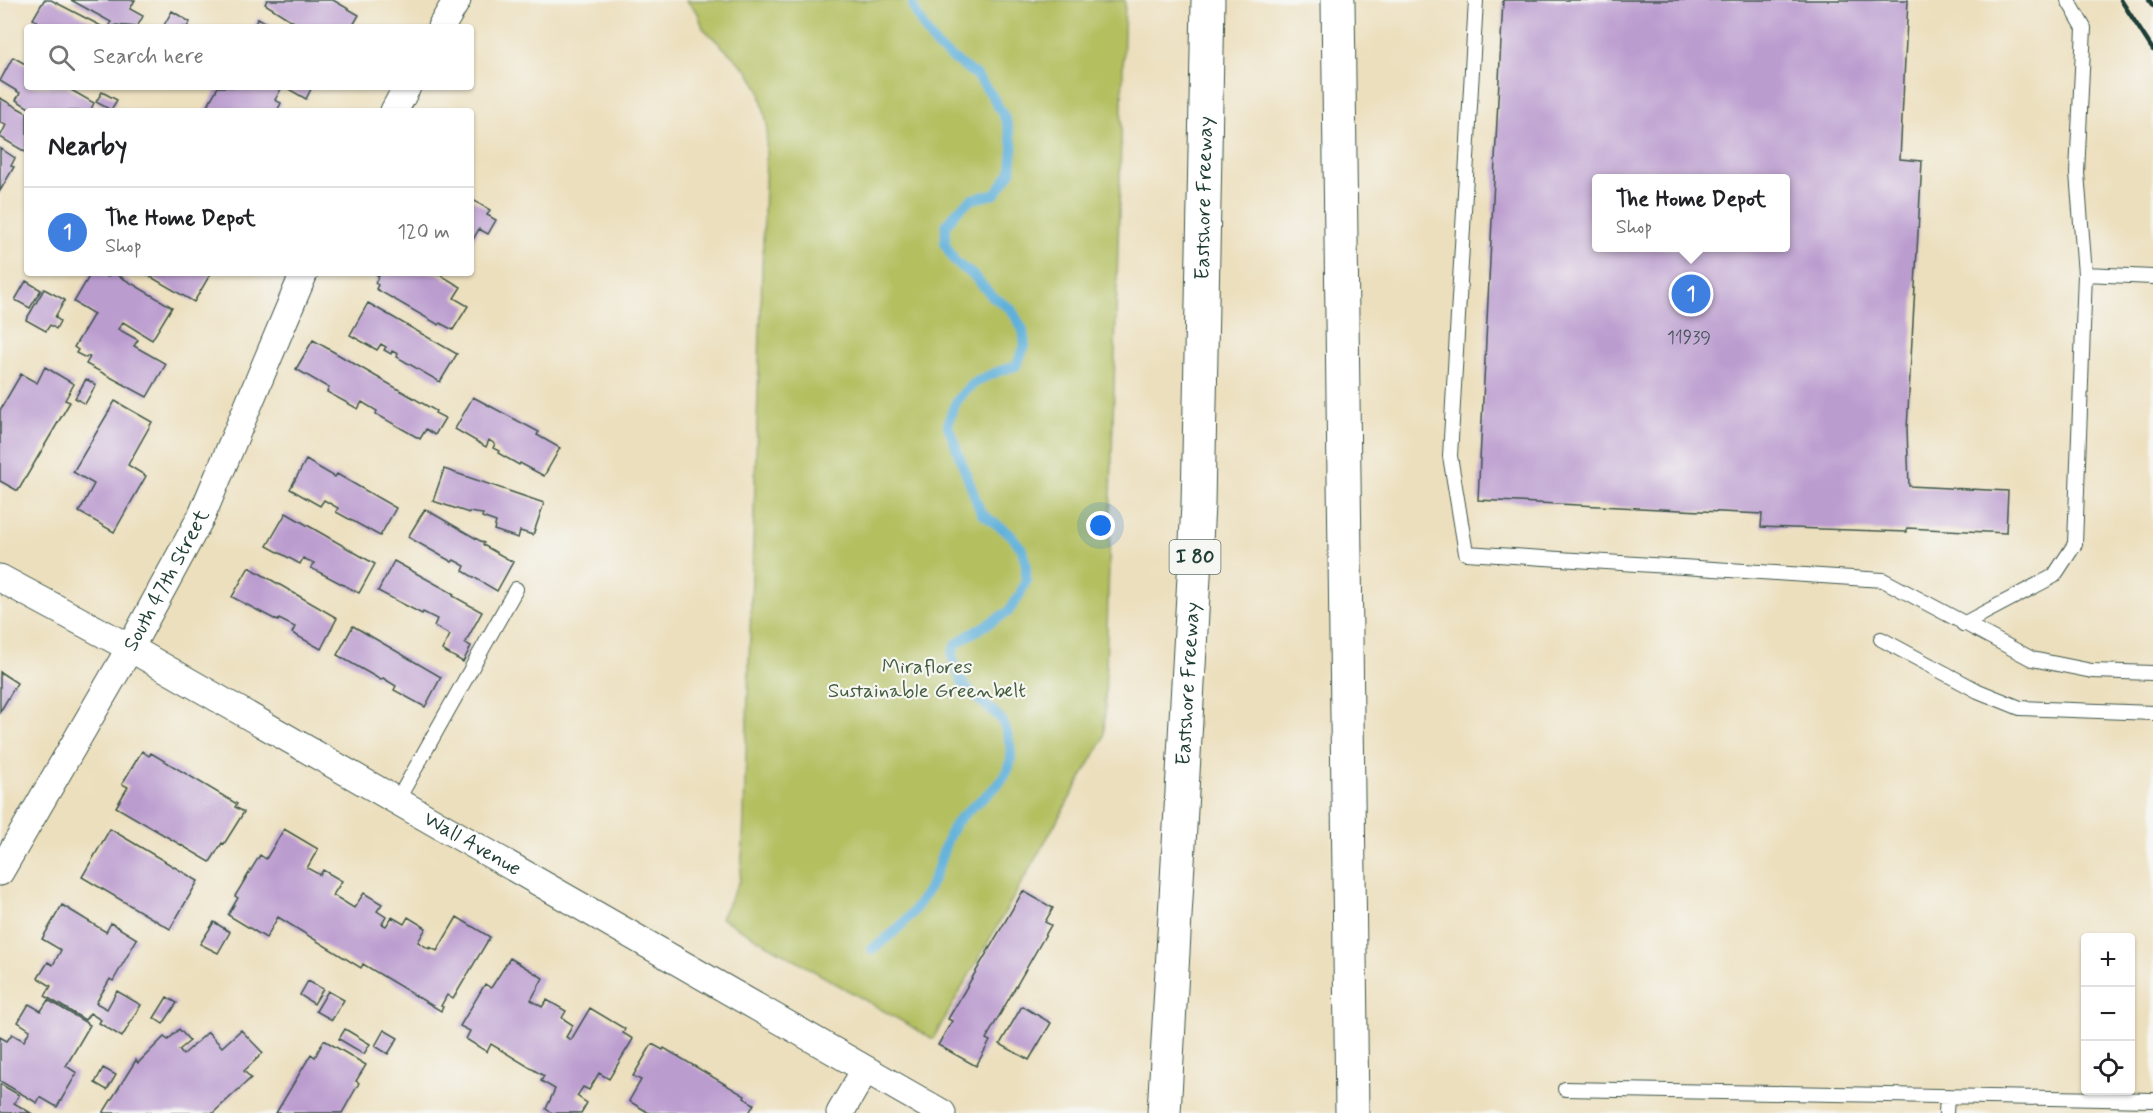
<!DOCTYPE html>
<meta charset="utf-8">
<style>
:root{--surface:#fff;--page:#f2f2f2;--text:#202124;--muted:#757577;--line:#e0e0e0;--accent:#b5179e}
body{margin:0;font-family:Mynerve,sans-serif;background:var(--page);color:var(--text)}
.controls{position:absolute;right:18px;bottom:18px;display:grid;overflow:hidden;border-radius:6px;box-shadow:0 2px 4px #0004}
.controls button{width:54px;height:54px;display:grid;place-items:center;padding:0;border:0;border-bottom:2px solid var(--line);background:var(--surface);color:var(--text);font:30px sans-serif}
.you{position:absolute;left:1101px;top:526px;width:21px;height:21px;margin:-15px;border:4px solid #fff;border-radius:50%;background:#1a73e8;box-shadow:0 0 0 9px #1a73e833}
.badge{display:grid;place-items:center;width:39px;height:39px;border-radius:50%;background:var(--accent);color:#fff;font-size:20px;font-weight:700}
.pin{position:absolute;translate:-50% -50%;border:3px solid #fff;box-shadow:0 2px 6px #0006}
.popup{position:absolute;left:1592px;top:174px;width:198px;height:78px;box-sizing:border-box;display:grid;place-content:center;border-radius:6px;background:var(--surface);filter:drop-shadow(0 2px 4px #0005);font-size:20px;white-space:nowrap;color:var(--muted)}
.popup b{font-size:22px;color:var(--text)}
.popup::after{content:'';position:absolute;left:50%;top:100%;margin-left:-12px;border:12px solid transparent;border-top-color:var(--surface)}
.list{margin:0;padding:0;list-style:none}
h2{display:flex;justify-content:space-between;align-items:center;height:78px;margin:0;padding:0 24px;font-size:26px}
h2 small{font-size:20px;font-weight:400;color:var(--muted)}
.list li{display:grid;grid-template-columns:39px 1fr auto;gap:18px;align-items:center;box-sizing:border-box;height:90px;padding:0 24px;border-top:2px solid var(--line)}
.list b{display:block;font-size:22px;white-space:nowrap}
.list p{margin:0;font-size:20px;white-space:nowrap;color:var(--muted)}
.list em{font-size:20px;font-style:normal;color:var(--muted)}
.icon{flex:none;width:33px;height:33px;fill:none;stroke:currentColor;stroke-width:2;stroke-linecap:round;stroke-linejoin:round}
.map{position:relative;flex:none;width:2153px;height:1113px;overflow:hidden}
.search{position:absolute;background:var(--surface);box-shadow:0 2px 4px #0004;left:24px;top:24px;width:450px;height:66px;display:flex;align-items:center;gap:15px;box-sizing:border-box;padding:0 21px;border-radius:6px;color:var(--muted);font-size:22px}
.panel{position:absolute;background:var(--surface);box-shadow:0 2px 4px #0004;left:24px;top:108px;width:450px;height:168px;border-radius:6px}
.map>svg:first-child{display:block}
.green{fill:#b4bf61;stroke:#6a7e4a;stroke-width:1.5}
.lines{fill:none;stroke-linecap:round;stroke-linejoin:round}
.stream{stroke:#5fb0da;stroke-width:10}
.building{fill:#bb9ccf;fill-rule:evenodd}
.lane-casing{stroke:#3e5549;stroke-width:16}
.street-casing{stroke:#3e5549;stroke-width:29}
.highway-casing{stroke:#3e5549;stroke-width:35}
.lane{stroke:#fff;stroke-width:14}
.street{stroke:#fff;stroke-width:27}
.highway{stroke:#fff;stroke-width:33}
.rail{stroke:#1f3d34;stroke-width:4.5}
.labels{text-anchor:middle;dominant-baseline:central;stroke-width:4.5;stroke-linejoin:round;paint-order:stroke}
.number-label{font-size:18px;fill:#46555b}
.shield{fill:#f6f6f2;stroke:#60746d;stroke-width:1.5}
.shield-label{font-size:20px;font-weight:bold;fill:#1f3d34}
.street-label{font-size:21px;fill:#1f3d34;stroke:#f6f6f2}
.park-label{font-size:21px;fill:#445e3f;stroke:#f6f6f2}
</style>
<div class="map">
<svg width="2153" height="1113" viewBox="0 0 2153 1113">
<rect width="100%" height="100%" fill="#f6f6f2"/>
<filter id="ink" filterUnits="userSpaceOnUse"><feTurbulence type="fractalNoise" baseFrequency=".0167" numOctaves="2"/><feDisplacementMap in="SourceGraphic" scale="12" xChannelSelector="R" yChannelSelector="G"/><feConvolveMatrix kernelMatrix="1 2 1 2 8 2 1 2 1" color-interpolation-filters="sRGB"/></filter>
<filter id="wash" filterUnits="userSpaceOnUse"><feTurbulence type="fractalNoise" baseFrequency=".008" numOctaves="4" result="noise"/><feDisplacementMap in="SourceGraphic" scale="24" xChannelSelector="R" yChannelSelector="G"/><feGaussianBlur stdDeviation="1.35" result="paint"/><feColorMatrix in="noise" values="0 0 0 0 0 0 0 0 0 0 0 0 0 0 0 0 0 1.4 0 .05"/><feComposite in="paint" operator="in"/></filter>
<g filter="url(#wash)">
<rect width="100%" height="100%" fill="#ecdfbd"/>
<path class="green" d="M686 0H1125L1104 738 933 1039 721 918 740 880 743 844 767 124 759 89 748 71 703 28 698 13Z"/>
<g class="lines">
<path class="stream" d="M872 949C902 929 924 904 937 870 943 854 946 837 956 823 975 798 1019 783 1010 745 1008 736 1005 722 998 716 987 705 974 698 964 685 958 676 955 666 952 656L955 645 966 637 1008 612 1019 596 1026 581V565L1022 549 1010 534 981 513 948 426C954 388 983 375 1016 366L1025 346 1023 330 1011 309 992 296 973 275 955 262 945 244 946 225 958 210 972 199 995 194 1011 172 1013 146 1006 120 991 94 976 75 937 47 924 28 913 7V0"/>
</g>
<g id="blocks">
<path class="building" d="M44 0H51L103 27H46L33 19Z
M71 0H135L130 9 143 16 137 27 116 25 112 27 109 25 111 22Z
M267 0H333L359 15 352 27H305L301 25 300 26 265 4Z
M1503 0H1908L1900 159 1922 161 1907 429 1909 486 2008 491 2006 533 1907 528V532L1761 527 1762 514 1478 500ZM1596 178H1786V248H1596Z
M172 11 190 22 187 27H163Z
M258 18 274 27H253Z
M13 57 27 65V87H66L94 103 90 111H34L16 100 20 93 0 81Z
M218 87H282L275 100 281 103 277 111H204Z
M285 87H312L306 99Z
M102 92 117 100 111 110 96 102Z
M0 98 27 113V153L0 137 6 125 0 122Z
M0 148 15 158 11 166 14 167 0 191Z
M471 199 490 210 487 215 496 220 488 234 479 229 471 243Z
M91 273H100L108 277 110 273H114L172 307 152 340 123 322 118 329 138 340 134 346 166 364 147 397 86 364 90 357 87 356 86 358 76 353 78 350 74 347 94 314 74 302Z
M144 273H211L194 302Z
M374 273H437L461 287 454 298 468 306 453 330 440 323 439 325 376 289 378 285 375 283 379 276Z
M26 281 41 290 30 308 15 300Z
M44 289 65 300 55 317 60 321 56 329 50 325 46 331 26 320Z
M368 303 457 354 440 382 397 357 398 354 392 351 391 354 384 350 386 347 381 344 377 350 350 335Z
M313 340 436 411 435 413 445 418 435 435 426 429 420 439 376 414 377 411 362 402 358 409 327 392 329 388 296 369Z
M45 367 74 384 65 400 70 402 18 491 0 481V410L21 374 37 383Z
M86 379 96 385 85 404 75 398Z
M473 397 539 432 537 435 560 448 544 476 520 463 519 465 498 453 499 451 493 448 495 444 489 440 486 447 455 429Z
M115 401 152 422 128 465 146 476 114 532 79 512 94 484 73 472Z
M306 460 335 477 337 474 396 508 380 536 336 512 338 508 324 500 320 506 290 489Z
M444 469 544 503 533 535 520 531 518 538 494 530 496 522 482 517 483 514 469 512V513L433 501Z
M425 509 484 543 483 545 513 562 497 591 463 571 465 566 454 560 452 562 408 537Z
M286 513 375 564 359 593 311 568 314 563 303 558 300 564 267 546Z
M394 561 454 594 453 596 482 612 465 643 471 646 463 662 442 650 450 635 434 626 437 619 423 612 422 614 378 591Z
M249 567 337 618 321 649 292 633 295 627 279 619 278 621 232 597Z
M353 626 441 677 425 707 394 690 396 686 383 678 381 680 337 655Z
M0 672 17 683 0 712Z
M142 751 149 756 151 753 237 804 235 807 244 812 224 844 222 843 210 862 116 807 128 787 122 784Z
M110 829 198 881 170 929 82 877Z
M284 829 318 849 307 868 320 875 323 870 342 881 333 895 354 908 364 893 382 904 377 911 386 917 382 924 386 926 392 917 404 924 408 917 426 928 418 942 429 949 430 947 437 951 457 917 490 937 453 999 447 995 441 1006 443 1007 441 1011 363 964 361 968 278 917 266 938 228 915 238 898 235 896 260 855 266 859Z
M1023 891 1053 908 1045 922 1051 925 986 1039 990 1041 976 1066 938 1045 952 1021 948 1019Z
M62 905 106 932 111 923 137 939 113 981 110 979 96 1003 107 1009 117 991 141 1005 122 1037 99 1023 101 1020 90 1013 85 1020 45 996 51 986 38 978 48 962 53 965 61 950 42 939Z
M214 922 230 932 218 953 200 944Z
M510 958 543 978 531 1000 542 1007 547 1000 566 1011 562 1018 573 1025 566 1037 571 1040 590 1008 625 1029 623 1033 633 1039 609 1079 599 1073 589 1090 583 1087 577 1096 587 1103 581 1113H552L546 1109 555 1089 541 1081 544 1076 491 1044 487 1052 466 1039 470 1031 460 1026 485 984 491 988Z
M308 981 323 989 314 1004 300 995Z
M328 991 344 1000 332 1020 316 1011Z
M167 997 177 1003 163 1024 154 1018Z
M48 1000 90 1025 66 1066 77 1073 57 1107 40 1097 37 1103 0 1081V1037L7 1041 12 1034 24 1041 30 1030 18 1022 29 1004 41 1011Z
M1022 1006 1051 1023 1029 1060 1000 1044Z
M179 1029 190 1041 179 1050 183 1055 208 1032 222 1047 241 1030 263 1053 244 1071 251 1078 213 1113H103L136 1060 138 1063 164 1037 168 1040Z
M345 1029 370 1044 364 1054 339 1039Z
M384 1030 398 1038 388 1054 375 1046Z
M324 1040 366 1065 356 1081 359 1083 342 1113H276L311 1054 315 1057Z
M652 1044 663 1050 664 1048 745 1096 744 1098 754 1104 749 1113H649L629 1101 641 1080 633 1076Z
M103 1068 116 1075 107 1090 95 1083Z
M0 1084 19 1095 14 1103 31 1113H3L0 1111Z"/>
</g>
</g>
<g filter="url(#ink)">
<use href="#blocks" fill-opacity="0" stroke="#3e5549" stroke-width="1.5"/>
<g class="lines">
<defs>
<path id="lane" d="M1476 0 1450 456 1466 553 1883 580 2032 659 2092 671 2153 673
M2068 0 2084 28 2077 173 2085 274
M1963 624 2054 576 2075 544 2085 274 2153 277
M1881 639 1978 691 2020 708 2153 713
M397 801 516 589
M1565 1089 2153 1100
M1946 1113 1947 1097"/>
<g id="street">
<path d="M441 27 457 0"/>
<path d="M394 111 407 87"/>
<path id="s1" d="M0 578 130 648 942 1113"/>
<path id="s2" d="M0 872 130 648 202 515 304 273"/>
<path d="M840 1113 865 1070"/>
</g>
<g id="highway">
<path d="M1338 0 1352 1113"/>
<path id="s3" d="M1164 1113 1198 505 1208 0"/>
</g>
</defs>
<use href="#lane" class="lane-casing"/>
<use href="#street" class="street-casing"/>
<use href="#highway" class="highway-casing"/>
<use href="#lane" class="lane"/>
<use href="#street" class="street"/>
<use href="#highway" class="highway"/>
<path class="rail" d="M2121 0 2153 50
M2149 0 2153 6"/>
</g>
</g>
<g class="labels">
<g class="number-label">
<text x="1689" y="338">11939</text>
</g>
<rect class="shield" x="1169.5" y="540" width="51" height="34" rx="4.5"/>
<g class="shield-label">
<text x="1195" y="557">I 80</text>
</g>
<g class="street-label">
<text stroke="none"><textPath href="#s3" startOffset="916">Eastshore Freeway</textPath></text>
<text stroke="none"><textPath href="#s2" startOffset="336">South 47th Street</textPath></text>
<text stroke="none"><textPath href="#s3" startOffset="430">Eastshore Freeway</textPath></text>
<text stroke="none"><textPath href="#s1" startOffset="542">Wall Avenue</textPath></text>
</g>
<g class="park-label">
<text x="927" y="667">Miraflores<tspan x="927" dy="24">Sustainable Greenbelt</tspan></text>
</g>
</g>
</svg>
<div class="controls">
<button>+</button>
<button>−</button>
<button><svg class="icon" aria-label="locate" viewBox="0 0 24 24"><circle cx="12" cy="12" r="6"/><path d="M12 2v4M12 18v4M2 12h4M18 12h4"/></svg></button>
</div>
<div class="you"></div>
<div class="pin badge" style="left:1691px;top:294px;background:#3f7fe0">1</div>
<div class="popup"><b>The Home Depot</b>Shop</div>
<div class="search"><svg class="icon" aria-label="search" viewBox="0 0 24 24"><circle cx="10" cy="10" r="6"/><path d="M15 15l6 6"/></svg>Search here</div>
<section class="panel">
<h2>Nearby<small></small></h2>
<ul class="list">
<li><span class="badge" style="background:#3f7fe0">1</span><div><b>The Home Depot</b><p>Shop</p></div><em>120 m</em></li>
</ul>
</section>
</div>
